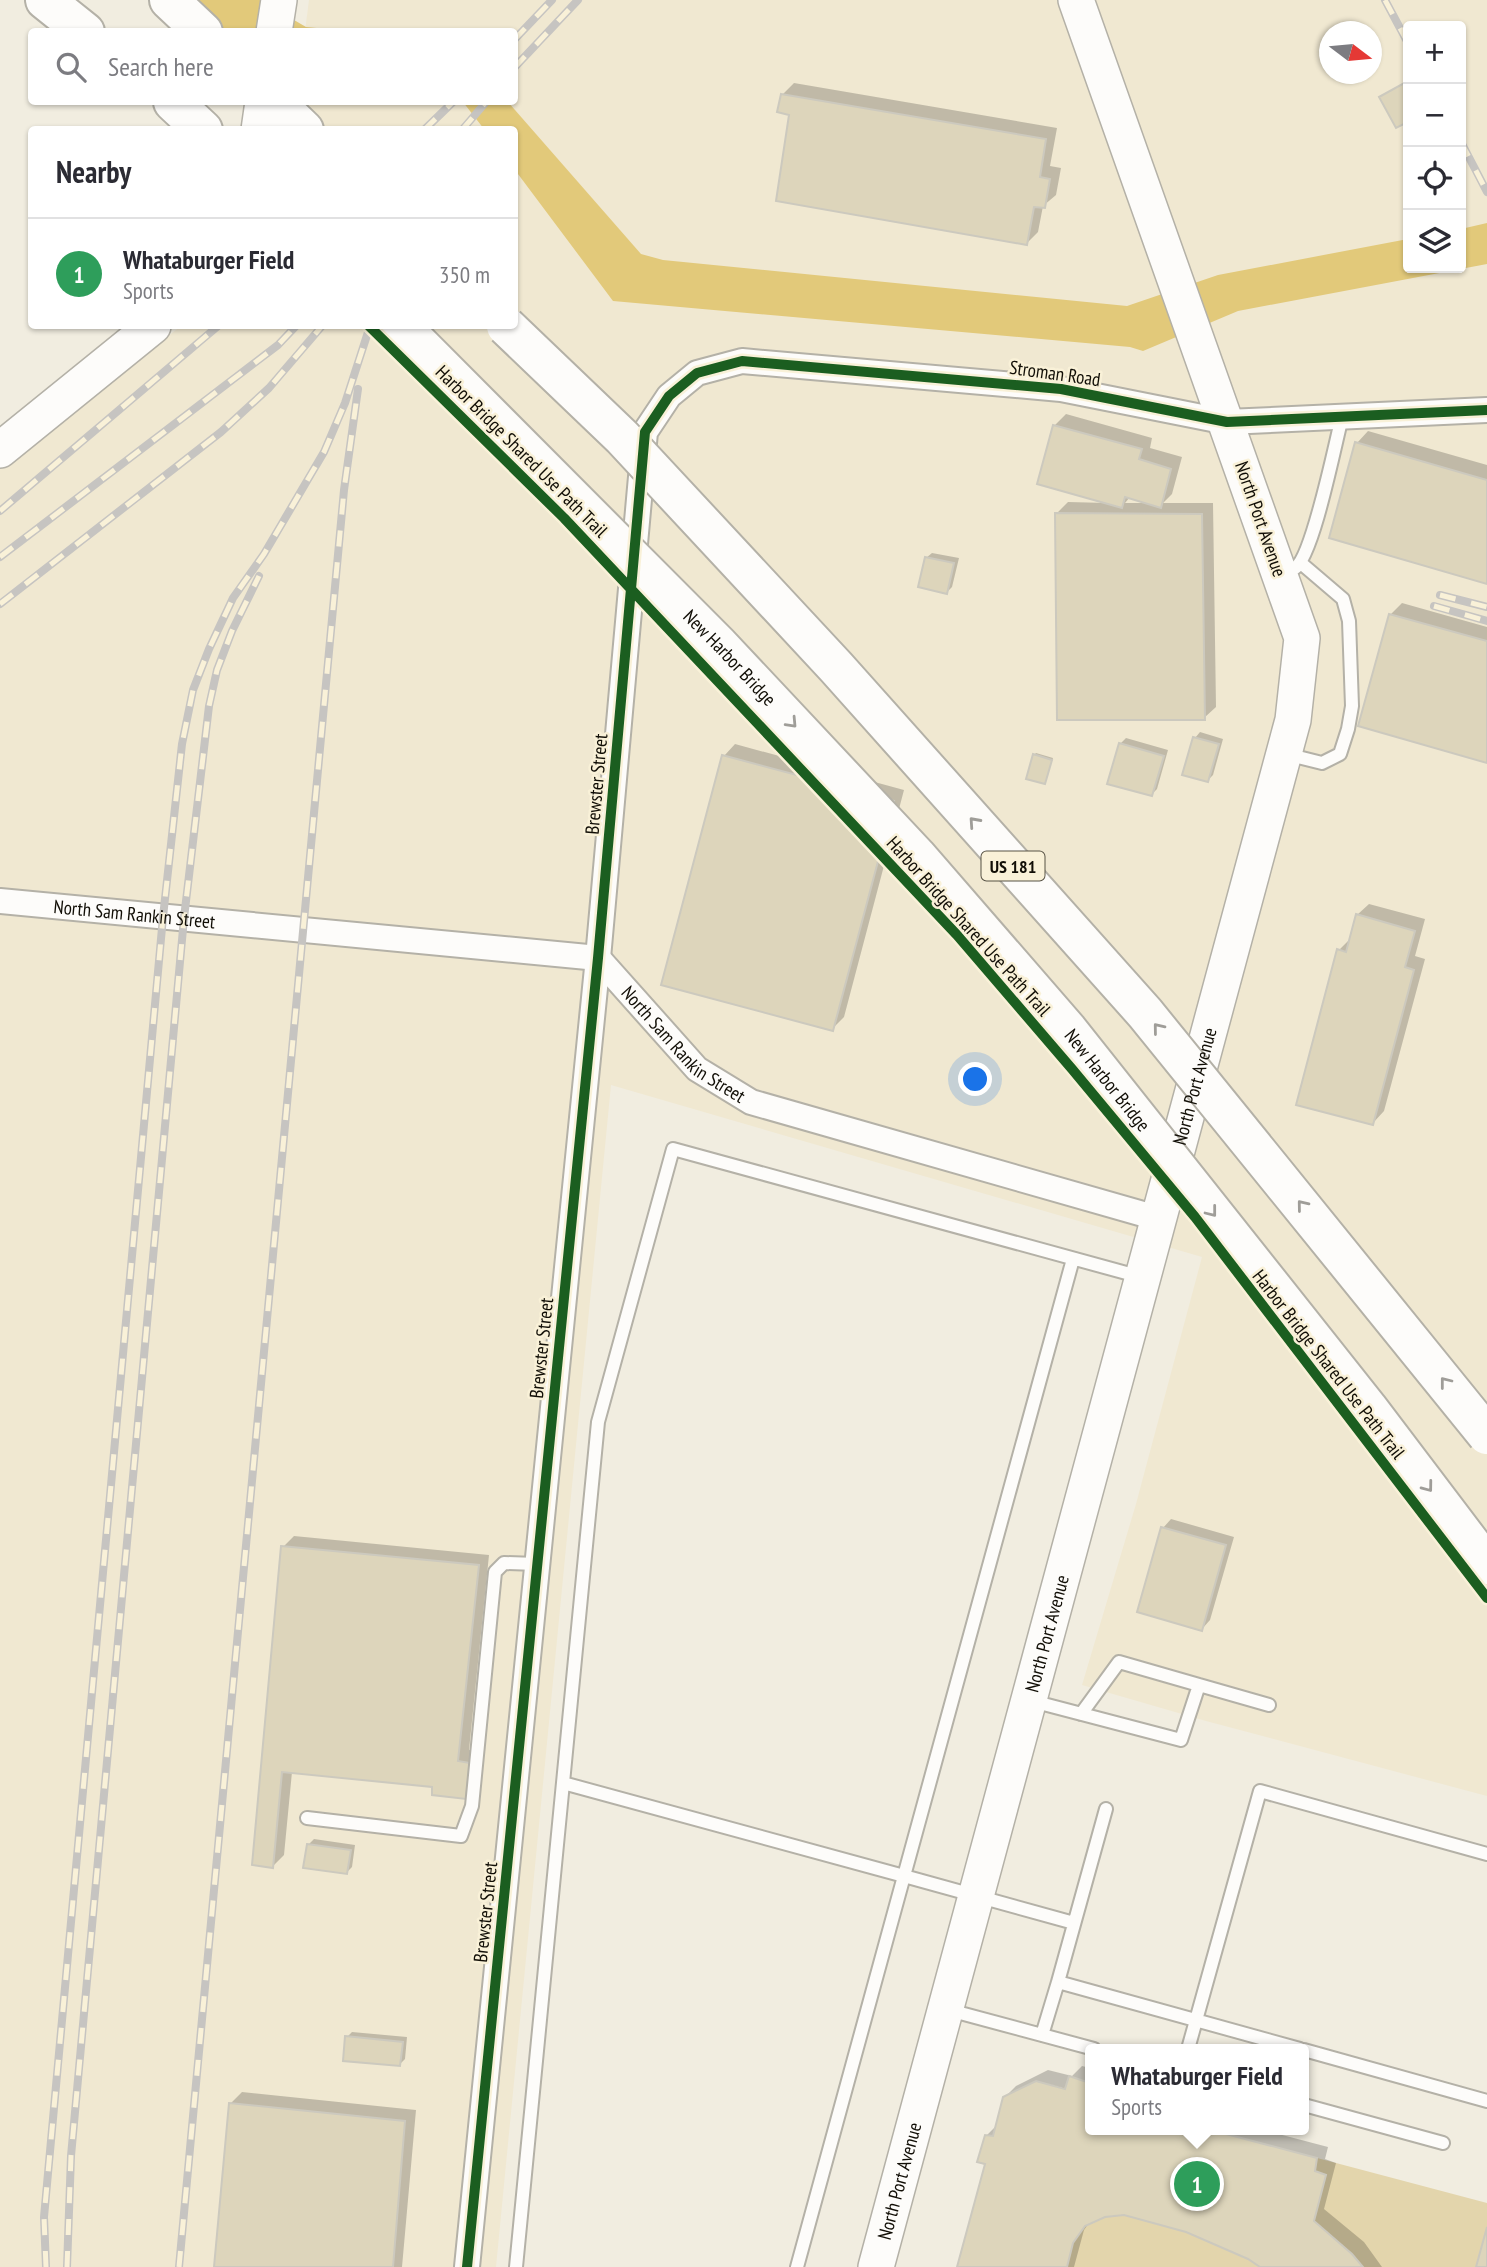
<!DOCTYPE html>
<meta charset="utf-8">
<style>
:root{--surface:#fff;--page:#f7f7f7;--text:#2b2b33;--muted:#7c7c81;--line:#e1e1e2;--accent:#2563eb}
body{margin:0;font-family:"PT Sans Narrow",sans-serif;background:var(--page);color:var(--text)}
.controls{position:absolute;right:21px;top:21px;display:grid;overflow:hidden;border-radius:7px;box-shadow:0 2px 5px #0004}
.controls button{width:63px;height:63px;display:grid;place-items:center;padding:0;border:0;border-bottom:2px solid var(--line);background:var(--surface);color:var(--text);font:35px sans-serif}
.compass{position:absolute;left:1319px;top:21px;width:63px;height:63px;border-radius:50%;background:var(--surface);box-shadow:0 2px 5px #0004;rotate:106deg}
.you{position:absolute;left:976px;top:1080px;width:24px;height:24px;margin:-18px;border:5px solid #fff;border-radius:50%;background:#1a73e8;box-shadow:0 0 0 10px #1a73e833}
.badge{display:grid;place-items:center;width:46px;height:46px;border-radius:50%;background:var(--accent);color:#fff;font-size:23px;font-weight:700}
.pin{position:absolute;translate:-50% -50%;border:4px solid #fff;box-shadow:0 2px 7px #0006}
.popup{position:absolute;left:1085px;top:2044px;width:224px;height:91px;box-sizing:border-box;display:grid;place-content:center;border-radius:7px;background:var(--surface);filter:drop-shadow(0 2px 5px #0005);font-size:23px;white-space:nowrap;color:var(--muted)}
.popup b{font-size:26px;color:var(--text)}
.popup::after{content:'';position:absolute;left:50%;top:100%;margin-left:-14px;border:14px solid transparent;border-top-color:var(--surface)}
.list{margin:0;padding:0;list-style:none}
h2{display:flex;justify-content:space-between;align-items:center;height:91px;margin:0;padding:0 28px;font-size:30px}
h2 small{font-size:23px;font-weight:400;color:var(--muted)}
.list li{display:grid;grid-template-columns:46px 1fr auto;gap:21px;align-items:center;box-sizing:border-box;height:112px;padding:0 28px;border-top:2px solid var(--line)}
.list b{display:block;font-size:26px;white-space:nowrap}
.list p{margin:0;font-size:23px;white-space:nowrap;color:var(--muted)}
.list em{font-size:23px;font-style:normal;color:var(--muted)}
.icon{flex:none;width:38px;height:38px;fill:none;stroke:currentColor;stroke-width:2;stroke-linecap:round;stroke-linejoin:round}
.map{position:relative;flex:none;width:1487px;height:2267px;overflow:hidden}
.search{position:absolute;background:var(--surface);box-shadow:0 2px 5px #0004;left:28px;top:28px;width:490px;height:77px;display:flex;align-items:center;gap:18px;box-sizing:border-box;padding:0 24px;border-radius:7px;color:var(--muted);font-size:26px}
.panel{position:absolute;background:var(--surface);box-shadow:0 2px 5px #0004;left:28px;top:126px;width:490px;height:203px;border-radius:7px}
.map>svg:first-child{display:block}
.built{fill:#f0e8d1;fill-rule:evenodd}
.green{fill:#e3d5ac}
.water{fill:#e2c97a}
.shadow{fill:#0003;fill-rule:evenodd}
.building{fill:#ddd5bb;stroke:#ccc9be;stroke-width:2}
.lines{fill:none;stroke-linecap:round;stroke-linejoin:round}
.lane-casing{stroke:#b4b1a7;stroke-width:16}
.street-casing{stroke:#b4b1a7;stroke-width:28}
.secondary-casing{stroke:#b4b1a7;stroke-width:38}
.highway-casing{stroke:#b4b1a7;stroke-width:42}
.lane{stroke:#fdfcfa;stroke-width:12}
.street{stroke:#fdfcfa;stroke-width:24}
.secondary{stroke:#fdfcfa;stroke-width:35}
.highway{stroke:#fdfcfa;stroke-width:38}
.rail-casing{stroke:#c6c4c1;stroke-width:8}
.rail{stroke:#f9f1d8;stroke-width:5;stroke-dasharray:16;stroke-linecap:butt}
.highway-bridge-casing{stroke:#b4b1a7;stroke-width:42;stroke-linecap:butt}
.highway-bridge{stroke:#fdfcfa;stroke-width:38}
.cycleway-casing{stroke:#f9f1d8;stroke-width:15}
.cycleway{stroke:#1b5e20;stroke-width:10}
.oneway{stroke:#9f9d98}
.labels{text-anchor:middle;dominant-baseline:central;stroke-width:5;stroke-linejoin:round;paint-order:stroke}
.shield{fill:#f9f1d8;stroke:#575245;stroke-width:2}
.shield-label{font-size:18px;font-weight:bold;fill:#110e06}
.street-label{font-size:19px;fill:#110e06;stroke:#f9f1d8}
</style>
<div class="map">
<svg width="1487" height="2267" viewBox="0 0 1487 2267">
<rect width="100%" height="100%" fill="#f1ede0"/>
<path class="built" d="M309 0H1487V1796L1206 1721 1082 1685 1136 1504 1202 1257 611 1085 496 2267H0V469L181 326H514V130L289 129 294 102H514V32L305 31ZM1408 26H1461V268H1408ZM1330 32H1372V74H1330Z"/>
<path class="green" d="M1069 2076 1090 2083V2130H1211L1487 2203V2267H957L985 2165 977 2162 985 2135 993 2136 1003 2097 1036 2081 1065 2088Z"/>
<path class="water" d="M152 0H260L306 27 348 31H187Z
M463 102H508L641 254 663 260 1127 306 1218 275 1408 239V268H1461V229L1487 223V264L1238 311 1143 351 1130 347 613 301 515 170 514 130 484 129Z"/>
<path class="shadow" d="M1408 80V120L1396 126 1381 97Z
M794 83 1057 128 1050 166 1061 168 1056 195 1043 206 1038 232 1027 243 791 114 782 95Z
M1066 414 1152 438 1150 448 1182 457 1172 494 1163 503H1213L1216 707 1204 718 1056 514 1068 502 1107 503 1039 483 1055 425ZM1130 497 1146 503H1125Z
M1368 431 1487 465V582L1357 443Z
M932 553 959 558 952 587 947 592 926 558Z
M1402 603 1487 627V761L1390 615Z
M1200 732 1223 739 1213 775 1208 780 1195 738Z
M1126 738 1168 750 1157 789 1152 794 1120 744Z
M735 744 904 790 844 1017 832 1029 724 756Z
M1036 753 1053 758 1045 782 1034 755Z
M1369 904 1425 919 1415 956 1425 959 1384 1111 1373 1123 1339 950 1350 939 1357 915Z
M1171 1519 1234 1537 1210 1620 1202 1629 1163 1528Z
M294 1536 489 1555 469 1750 480 1752 477 1786 465 1797 434 1786 292 1772 284 1855 272 1867 283 1547Z
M314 1839 355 1845 352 1867 347 1872 308 1845Z
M352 2032 407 2037 405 2059 400 2064 347 2037Z
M1082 2066 1090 2068V2130H1263L1328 2147 1325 2159 1336 2163 1324 2209 1364 2242 1382 2267H1262L1249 2257 1186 2230 1124 2213 1105 2216 1089 2223 1084 2230 1074 2267H959L987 2163 986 2136 998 2124 1004 2098 1016 2086 1048 2070 1072 2076Z
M242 2092 416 2110 402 2267H216L230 2104Z"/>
<path class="building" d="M1408 81V122L1396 128 1379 97Z
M781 94 1046 139 1040 177 1050 179 1045 208 1034 207 1027 245 776 201 789 115 777 112Z
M1053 425 1142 449 1139 459 1171 469 1161 508 1125 497 1122 508 1037 484Z
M1355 442 1487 480V584L1329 538Z
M1055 513 1202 514 1205 720H1057Z
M925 557 954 563 947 594 918 587Z
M1389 614 1487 641V763L1358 726Z
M1193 737 1219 744 1208 782 1182 775Z
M1119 743 1164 756 1152 796 1107 784Z
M1033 754 1052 760 1045 784 1026 779Z
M722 755 894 801 833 1031 661 985Z
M1356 914 1415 931 1405 967 1414 970 1373 1125 1296 1105 1337 949 1346 952Z
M1161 1527 1226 1545 1202 1631 1137 1612Z
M281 1546 479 1565 458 1761 470 1763 466 1799 432 1795V1787L282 1772 273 1868 252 1865Z
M307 1844 351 1850 347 1874 303 1868Z
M345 2036 403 2042 400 2066 343 2061Z
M1069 2076 1090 2083V2130H1211L1317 2158 1315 2171 1326 2175 1314 2221 1352 2254 1363 2267H1260L1248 2259 1186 2232 1124 2215 1105 2217 1085 2226 1073 2243 1067 2267H957L985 2164 977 2162 985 2135 993 2136 1003 2097 1036 2081 1065 2089Z
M229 2103 405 2121 393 2267H214Z
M1487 2227V2267H1476Z"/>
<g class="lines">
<defs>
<path id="lane" d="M1295 568C1313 556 1335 444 1342 417
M1286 754 1322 763 1340 754 1348 729 1352 706 1349 621 1343 599 1302 564
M1199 1685 1269 1705
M1032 1701 1181 1740 1199 1685 1119 1662 1081 1714
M563 1783 904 1876 1073 1259
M1106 1809 1058 1982 1300 2049
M307 1818 461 1836 472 1806 495 1572 504 1563 537 1564
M949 2010 1094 2049
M1042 2035 1058 1982
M1188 2049 1260 1791 1487 1854
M1304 2050 1487 2101
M1304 2105 1443 2143
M516 2267 598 1422 673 1149 1141 1277
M797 2267 904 1876 1074 1923"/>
<g id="street">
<path id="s1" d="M0 901 598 958 697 1069 751 1102 1157 1218"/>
<path d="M467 2267 598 958 645 432 669 396 697 373 742 361 1061 389 1227 422 1487 410"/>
</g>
<g id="secondary">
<path d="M274 32 279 0"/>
<path d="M259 130 263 102"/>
<path d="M0 450 153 326"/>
<path id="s2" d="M876 2267 1293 720 1302 638 1076 0"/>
</g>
<path id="highway" d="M45 0 85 32
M169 0 203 32
M173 102 203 130
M275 102 304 130"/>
</defs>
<use href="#lane" class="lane-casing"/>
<use href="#street" class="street-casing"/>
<use href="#secondary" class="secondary-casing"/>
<use href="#highway" class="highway-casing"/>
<use href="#lane" class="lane"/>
<use href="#street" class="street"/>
<use href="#secondary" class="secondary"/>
<use href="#highway" class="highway"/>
<defs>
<path id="rail" d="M1385 0 1408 43
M514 40 552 0
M514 68 578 0
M424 130 453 102
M462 130 486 102
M1461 142 1487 192
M0 511 218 326
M0 557 278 345 296 326
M1440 595 1487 607
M0 604 221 432 269 388 322 326
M1434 606 1487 621
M46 2267 44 2217 163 917 182 744 193 690 209 649 233 598 264 554 324 452 345 403 370 326
M67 2267 71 2156 184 918 209 706 217 670 232 631 259 576
M179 2267 344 490 358 389"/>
</defs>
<use href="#rail" class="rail-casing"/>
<use href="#rail" class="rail"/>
<defs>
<g id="highway-bridge">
<path id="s3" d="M401 326 719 645 917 856 1068 1030 1368 1408 1487 1565"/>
<path d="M506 326 622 437 836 667 1145 1013 1487 1435"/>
</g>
</defs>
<use href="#highway-bridge" class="highway-bridge-casing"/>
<use href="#highway-bridge" class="highway-bridge"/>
<defs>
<path id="cycleway" d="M369 326 564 518 957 935 1072 1069 1195 1217 1487 1598
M467 2267 598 958 645 432 669 396 697 373 742 361 1061 389 1227 422 1487 410"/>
</defs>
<use href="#cycleway" class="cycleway-casing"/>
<use href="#cycleway" class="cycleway"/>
</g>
<defs><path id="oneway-chevron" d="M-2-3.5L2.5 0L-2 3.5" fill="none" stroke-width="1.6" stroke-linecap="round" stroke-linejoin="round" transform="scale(1.75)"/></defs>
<g class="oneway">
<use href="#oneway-chevron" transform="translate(792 723) rotate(47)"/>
<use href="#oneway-chevron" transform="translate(974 822) rotate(-132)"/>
<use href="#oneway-chevron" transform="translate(1158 1028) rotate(-129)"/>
<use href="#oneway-chevron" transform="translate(1302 1205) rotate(-129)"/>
<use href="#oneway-chevron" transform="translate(1212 1212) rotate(52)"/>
<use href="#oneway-chevron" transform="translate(1445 1382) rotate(-128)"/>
<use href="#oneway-chevron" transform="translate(1428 1487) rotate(53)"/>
</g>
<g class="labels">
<rect class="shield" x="981.5" y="851.5" width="63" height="29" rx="5"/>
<g class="shield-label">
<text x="1013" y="866">US 181</text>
</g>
<g class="street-label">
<text transform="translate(1055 373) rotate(8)">Stroman Road</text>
<text transform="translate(522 451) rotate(45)">Harbor Bridge Shared Use Path Trail</text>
<text transform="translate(1261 519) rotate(71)">North Port Avenue</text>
<text stroke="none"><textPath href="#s3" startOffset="467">New Harbor Bridge</textPath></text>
<text transform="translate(596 784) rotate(-85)">Brewster Street</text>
<text stroke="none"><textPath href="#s1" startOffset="135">North Sam Rankin Street</textPath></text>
<text transform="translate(969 926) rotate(48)">Harbor Bridge Shared Use Path Trail</text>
<text stroke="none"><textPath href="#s1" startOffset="723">North Sam Rankin Street</textPath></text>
<text stroke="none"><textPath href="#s3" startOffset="1034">New Harbor Bridge</textPath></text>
<text stroke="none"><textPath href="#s2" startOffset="1223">North Port Avenue</textPath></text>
<text transform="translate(541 1348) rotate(-84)">Brewster Street</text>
<text transform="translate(1329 1364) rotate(52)">Harbor Bridge Shared Use Path Trail</text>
<text stroke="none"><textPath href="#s2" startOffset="656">North Port Avenue</textPath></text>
<text transform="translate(485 1912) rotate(-84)">Brewster Street</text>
<text stroke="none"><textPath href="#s2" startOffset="89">North Port Avenue</textPath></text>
</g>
</g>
</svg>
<div class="controls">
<button>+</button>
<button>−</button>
<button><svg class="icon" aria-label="locate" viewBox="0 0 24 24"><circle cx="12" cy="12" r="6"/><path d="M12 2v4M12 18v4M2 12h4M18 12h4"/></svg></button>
<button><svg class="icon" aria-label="layers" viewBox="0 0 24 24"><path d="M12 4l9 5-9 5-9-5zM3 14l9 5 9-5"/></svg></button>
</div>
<svg class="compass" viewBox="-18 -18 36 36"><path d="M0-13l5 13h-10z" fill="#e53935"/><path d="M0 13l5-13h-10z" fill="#7c7c81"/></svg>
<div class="you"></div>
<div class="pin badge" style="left:1197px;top:2184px;background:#2e9e5b">1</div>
<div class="popup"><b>Whataburger Field</b>Sports</div>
<div class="search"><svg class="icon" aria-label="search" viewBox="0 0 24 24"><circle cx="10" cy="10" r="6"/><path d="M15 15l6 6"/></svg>Search here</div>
<section class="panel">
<h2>Nearby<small></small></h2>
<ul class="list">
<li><span class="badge" style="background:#2e9e5b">1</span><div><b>Whataburger Field</b><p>Sports</p></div><em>350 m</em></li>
</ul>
</section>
</div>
